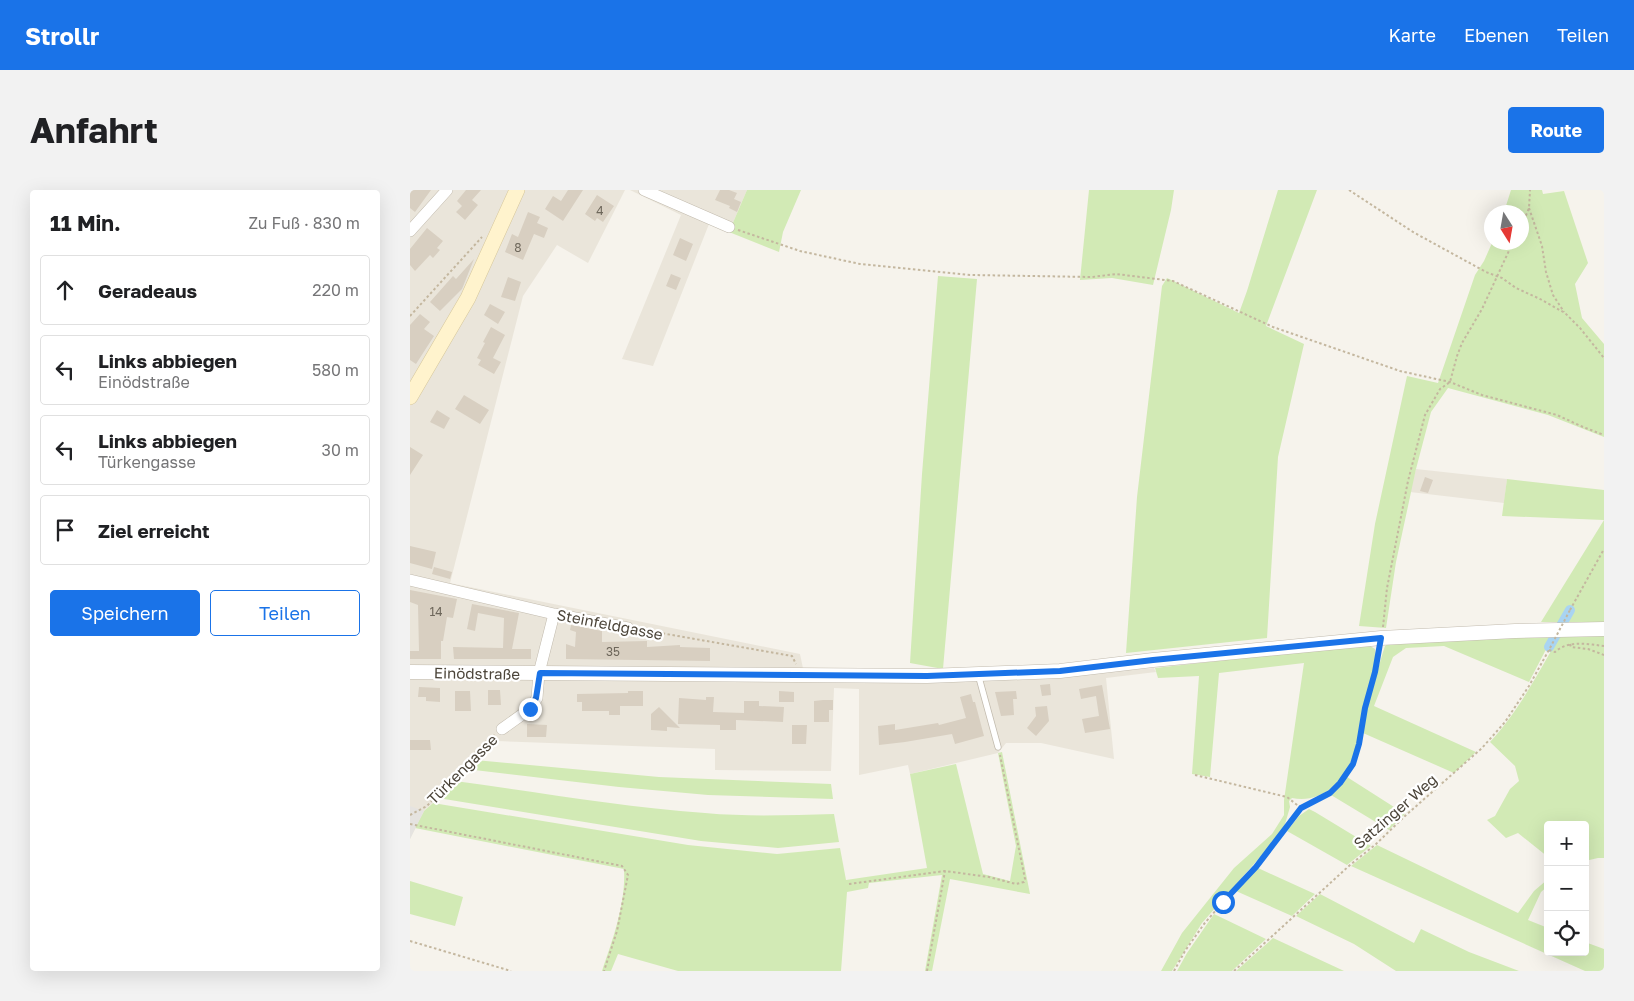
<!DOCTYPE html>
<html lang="de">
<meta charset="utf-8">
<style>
:root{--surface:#fff;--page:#f2f2f2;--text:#202124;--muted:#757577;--line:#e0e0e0;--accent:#1a73e8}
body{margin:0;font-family:"Golos Text",sans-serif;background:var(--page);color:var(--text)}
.controls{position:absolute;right:15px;bottom:15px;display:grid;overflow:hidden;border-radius:5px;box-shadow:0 5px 20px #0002}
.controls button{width:45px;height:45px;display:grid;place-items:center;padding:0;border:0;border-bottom:1px solid var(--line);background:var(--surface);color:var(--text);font:25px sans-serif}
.compass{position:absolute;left:1074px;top:15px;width:45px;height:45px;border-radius:50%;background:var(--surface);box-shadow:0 5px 20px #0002;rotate:169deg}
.stop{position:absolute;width:15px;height:15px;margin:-11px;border:4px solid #1a73e8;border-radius:50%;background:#fff}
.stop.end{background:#1a73e8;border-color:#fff;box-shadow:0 1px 5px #0008}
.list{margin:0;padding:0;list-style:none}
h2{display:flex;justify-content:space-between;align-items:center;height:65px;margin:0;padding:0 20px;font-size:21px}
h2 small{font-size:16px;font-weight:400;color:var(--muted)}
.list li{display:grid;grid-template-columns:32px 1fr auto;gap:15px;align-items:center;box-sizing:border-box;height:70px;margin:0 10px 10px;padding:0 10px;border:1px solid var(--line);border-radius:5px}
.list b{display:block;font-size:19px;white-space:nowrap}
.list p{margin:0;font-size:16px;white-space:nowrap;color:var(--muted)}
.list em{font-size:16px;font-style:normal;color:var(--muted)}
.actions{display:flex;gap:10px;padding:15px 20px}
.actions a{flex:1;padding:11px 0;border:1px solid var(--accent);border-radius:5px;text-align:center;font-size:18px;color:var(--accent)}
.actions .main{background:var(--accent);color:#fff}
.icon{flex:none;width:28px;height:28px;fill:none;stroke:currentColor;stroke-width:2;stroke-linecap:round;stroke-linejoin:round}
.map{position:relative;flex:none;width:1194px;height:781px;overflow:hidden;border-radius:5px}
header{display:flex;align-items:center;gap:30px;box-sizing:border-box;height:70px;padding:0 25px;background:var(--accent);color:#fff}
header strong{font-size:24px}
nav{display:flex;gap:28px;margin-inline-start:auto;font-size:18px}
.intro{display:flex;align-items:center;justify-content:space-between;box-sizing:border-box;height:120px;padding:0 30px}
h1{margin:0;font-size:35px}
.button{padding:12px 22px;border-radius:5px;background:var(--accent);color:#fff;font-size:18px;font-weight:700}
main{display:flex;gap:30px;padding:0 30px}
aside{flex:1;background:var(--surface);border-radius:5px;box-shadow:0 5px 20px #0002}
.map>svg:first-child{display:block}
.residential{fill:#eae5da}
.green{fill:#d2eab5}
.parking{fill:#e5e3e0}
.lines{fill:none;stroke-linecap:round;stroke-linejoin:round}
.canal{stroke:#a9d4f2;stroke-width:10}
.building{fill:#d8cfc1}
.service-casing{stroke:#c2bbae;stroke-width:7}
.minor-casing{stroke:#c2bbae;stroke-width:12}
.tertiary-casing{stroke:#c2bbae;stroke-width:15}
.secondary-casing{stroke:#d6c79b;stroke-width:16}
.path{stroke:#c4b79f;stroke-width:2;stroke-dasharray:2.5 2.5;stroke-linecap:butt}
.service{stroke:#fff;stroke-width:5.5}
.minor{stroke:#fff;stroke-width:11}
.tertiary{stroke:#fff;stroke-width:14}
.secondary{stroke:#fff3cd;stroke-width:15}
.path-bridge{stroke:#c4b79f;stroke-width:2;stroke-dasharray:2.5 2.5;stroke-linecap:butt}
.route{stroke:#1a73e8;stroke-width:6}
.labels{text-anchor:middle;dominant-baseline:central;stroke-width:4.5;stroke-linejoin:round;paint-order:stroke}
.number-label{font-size:12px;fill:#6e675b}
.street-label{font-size:15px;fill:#4b4439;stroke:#fff}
</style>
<header>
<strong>Strollr</strong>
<nav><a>Karte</a><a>Ebenen</a><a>Teilen</a></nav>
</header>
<div class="intro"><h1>Anfahrt</h1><a class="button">Route</a></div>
<main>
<aside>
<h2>11 Min.<small>Zu Fuß · 830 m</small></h2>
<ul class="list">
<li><svg class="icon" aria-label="ahead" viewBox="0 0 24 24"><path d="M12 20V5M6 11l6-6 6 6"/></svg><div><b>Geradeaus</b></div><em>220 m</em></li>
<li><svg class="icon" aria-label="left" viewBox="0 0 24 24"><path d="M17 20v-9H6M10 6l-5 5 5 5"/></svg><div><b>Links abbiegen</b><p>Einödstraße</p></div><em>580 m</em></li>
<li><svg class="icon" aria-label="left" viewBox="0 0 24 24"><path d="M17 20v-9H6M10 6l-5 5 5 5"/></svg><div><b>Links abbiegen</b><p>Türkengasse</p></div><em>30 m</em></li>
<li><svg class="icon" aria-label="arrive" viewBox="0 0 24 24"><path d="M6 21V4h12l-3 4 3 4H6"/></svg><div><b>Ziel erreicht</b></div></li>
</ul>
<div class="actions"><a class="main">Speichern</a><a>Teilen</a></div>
</aside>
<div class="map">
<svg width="1194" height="781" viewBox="0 0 1194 781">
<rect width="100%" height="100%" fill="#f6f3ec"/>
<path class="residential" d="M0 0H215L178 73 147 55 113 106 40 393 390 464 395 488 643 486 744 478 746 482 696 488 704 569 631 553H596L588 563 500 584 498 575 449 585V499L424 498 421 581 305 580V559L87 551 14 621 0 649Z
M220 0H337L319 42 299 34 243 176 212 169 271 25Z
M1006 279 1097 289 1094 313 1000 302Z"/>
<path class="green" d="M337 0H391L373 42 369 62 319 42Z
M679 0H764L761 20 743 95 702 88 670 90Z
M868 0H907L856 136 894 154 868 267 857 448 716 463 727 307 752 96 757 88 829 123 837 101Z
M1101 0H1132L1133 4 1154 1 1178 73 1165 94 1172 128 1194 154V247L1138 225 1038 198 1021 222 1006 279 986 372 976 438 949 436 965 334 997 186 1028 193 1065 85 1074 71 1082 53 1112 52V22H1094Z
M528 86 567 89 533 479 500 473 512 284Z
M1097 289 1194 300V432H1131L1194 330 1092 326Z
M1152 442 1194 443V668H1188L1175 671V635H1138V667L1108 643 1096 648 1077 630 1085 626 1100 599 1109 591 1105 576 1080 552C1110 520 1130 479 1152 442Z
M1143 446 1119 492 1034 456 996 458 983 467 964 516 1066 562 1044 583 953 543 956 520 973 462 975 456 980 453Z
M957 454 965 459C969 478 957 501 953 519 949 534 949 550 944 564 935 591 912 614 882 608L879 611 880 617 873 641 792 733 762 781H751L772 743 824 678 862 644 874 625V610L894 473 809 483 800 587 782 584 789 486 748 488 745 478Z
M592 562 620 704 540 689 522 781H515L532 685 459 693 458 698 437 702 431 781H268L208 764 201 781H192C203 749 216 713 214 679L5 638 14 621 23 613 278 655 367 664 430 658 436 690 517 678 500 584 546 574 573 684 600 691 606 656 588 563Z
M65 570 249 587 421 594 423 609 298 605 209 597 56 579Z
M937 587 995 624 979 640 921 605Z
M45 591C128 602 211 617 295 623 338 627 381 625 424 624L429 652 368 658 291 651 28 608Z
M899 619 905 622 961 656 937 675 877 641 889 626Z
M967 655 1108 723 1124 701 1138 689V696L1131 702 1118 730 1138 738V762H1175V752L1194 759V781H1175L941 676Z
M848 678 905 704 882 726 826 701Z
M0 691 53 707 45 736 0 724Z
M910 704 1004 753 1011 739 1059 762 1109 781H986L944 754 886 726Z
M804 724 856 749 822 781H767L777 763Z
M863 748 932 780 934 781H826Z"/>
<path class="parking" d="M0 616 14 621 0 649Z"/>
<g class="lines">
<path class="canal" d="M1139 457 1160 420"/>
</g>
<path class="building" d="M0 0H21L5 22 0 18Z
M56 0H71L62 10 68 15 55 30 46 22 52 16 47 11Z
M158 0H173L153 31 135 19 143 6 151 11Z
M310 0H319L327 3 324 9 331 12 327 22 319 18 320 16 305 10Z
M187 5 204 16 193 32 187 28 185 31 175 24Z
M118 22 130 27 127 33 138 38 134 48 124 44 113 70 95 62 102 44 108 47Z
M17 38 33 51 27 58 30 60 23 68 20 65 5 81 0 75V59Z
M270 48 283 54 276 71 263 65Z
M64 69 52 99 30 121 20 112 43 86 46 89Z
M261 84 271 88 266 100 256 96Z
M98 87 111 92 105 111 91 107Z
M80 114 95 122 88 134 74 125Z
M10 124 20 132 14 139 24 146 6 174 0 170V135Z
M81 137 95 145 83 168 91 172 84 184 68 175 71 170 67 168 75 153 73 152Z
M54 205 79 220 70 234 45 219Z
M27 220 40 228 34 239 20 232Z
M0 257 13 265 0 285Z
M1015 287 1023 290 1018 303 1010 301Z
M0 356 26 362 22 379 0 373Z
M24 377 42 382 40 389 22 384Z
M0 400 47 409 43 428 37 427 33 451H31V469H0V461H9L8 415 0 412Z
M62 414 109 423 102 459H121V469H44L43 457 93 458 94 428 68 423 65 441 57 439Z
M161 435 192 441V452L237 451V457L270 455V457L300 458V471L156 469V454L165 457 166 442 160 440Z
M640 494 641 505 632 506 630 495Z
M692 495 700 539 675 543 672 529 689 526 686 506 671 509 669 499Z
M9 497 30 498V512L16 511V507H8Z
M78 500H90L91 515H78Z
M45 501H60L61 521H45Z
M218 501H233V516H210V525H199V521H172V512H167V504L218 503Z
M369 501 384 502V512H369Z
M606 501 607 509H603L604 525 591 526 585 502Z
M561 504 563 512H565L574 546 545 554 542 544 495 552 469 555 468 536 485 534V540L528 533 529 535 556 528 550 507Z
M296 507H304L303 522 334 523V511H349V516L374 517 373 532 326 530V540H310V535L268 534 269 508 296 510Z
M413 510H423V520H419V532H404V511Z
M637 516 639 531 626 546 617 538 626 526 625 517Z
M249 517 270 538 257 537V541L241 540V524Z
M117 534 137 535 136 547H117Z
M382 535H397L396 554H382Z
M0 550H20L21 560H0Z"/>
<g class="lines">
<defs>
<path id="service" d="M568 484 588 557"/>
<path id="minor" d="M234 0 319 37
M0 41 37 0
M0 390 144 424 218 438
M92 539 120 519 127 508 129 483 144 424"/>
<path id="tertiary" d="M0 482 517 486 650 481 743 470 971 448 1105 441 1194 439"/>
<path id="secondary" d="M0 207 58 108 107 0"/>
</defs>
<use href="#service" class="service-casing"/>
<use href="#minor" class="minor-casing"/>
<use href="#tertiary" class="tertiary-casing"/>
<use href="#secondary" class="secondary-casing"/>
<path class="path" d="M939 0 1003 42 1076 82 1092 88 1106 98 1130 109 1155 123 1170 138 1194 168
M1119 18 1132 56 1136 82 1143 105 1154 122
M1112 35 1119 18 1120 0
M328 40 390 61 450 74 560 85 682 87 706 84 763 91 863 137 915 155 990 181 1040 192 1072 205 1147 225 1173 237 1194 245
M0 126 72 47
M1160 420 1194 359
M973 437 977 398 998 291 1015 225 1030 199 1040 192 1047 166 1052 153 1072 119 1103 52
M228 439 382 466 386 474
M1160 454 1161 457 1178 459 1194 465
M1139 460 1145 462C1158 450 1177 454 1194 456
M785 585 877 607 891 618
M0 625 17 616 73 554 85 545
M0 634 212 676 218 685 207 741 194 781
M439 694 535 681 579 687 606 694 614 692 615 689 590 565
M0 751 101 781
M517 781 535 681
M764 781 775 761 794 734 813 712 846 677 891 618 920 603 930 593 943 574 949 554 955 518 969 459
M824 781 940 675 966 654 995 626 1072 558 1095 532 1119 496 1140 458"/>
<use href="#service" class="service"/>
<use href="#minor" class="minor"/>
<use href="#tertiary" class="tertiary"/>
<use href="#secondary" class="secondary"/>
<path class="path-bridge" d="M1140 458 1160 420"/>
</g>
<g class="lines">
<path class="route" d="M120 519 126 508 130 483 517 486 650 481 743 470 971 448 965 482 955 518 949 554 943 574 930 593 920 603 891 618 846 677 813 712"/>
</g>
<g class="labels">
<g class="number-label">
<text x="190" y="20">4</text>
<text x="108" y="57">8</text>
<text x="26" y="421">14</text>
<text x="203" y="461">35</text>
</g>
<g class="street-label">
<text transform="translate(200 434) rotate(11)">Steinfeldgasse</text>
<text transform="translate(67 483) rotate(1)">Einödstraße</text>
<text transform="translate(52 579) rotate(-45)">Türkengasse</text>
<text transform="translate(985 621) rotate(-41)">Satzinger Weg</text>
</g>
</g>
</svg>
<div class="controls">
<button>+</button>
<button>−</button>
<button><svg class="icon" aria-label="locate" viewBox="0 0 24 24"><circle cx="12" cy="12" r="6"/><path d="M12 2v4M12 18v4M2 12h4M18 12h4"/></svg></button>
</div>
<svg class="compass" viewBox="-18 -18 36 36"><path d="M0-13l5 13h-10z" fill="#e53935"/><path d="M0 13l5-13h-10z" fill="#757577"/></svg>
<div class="stop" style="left:813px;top:712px"></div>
<div class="stop end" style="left:120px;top:519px"></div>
</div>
</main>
